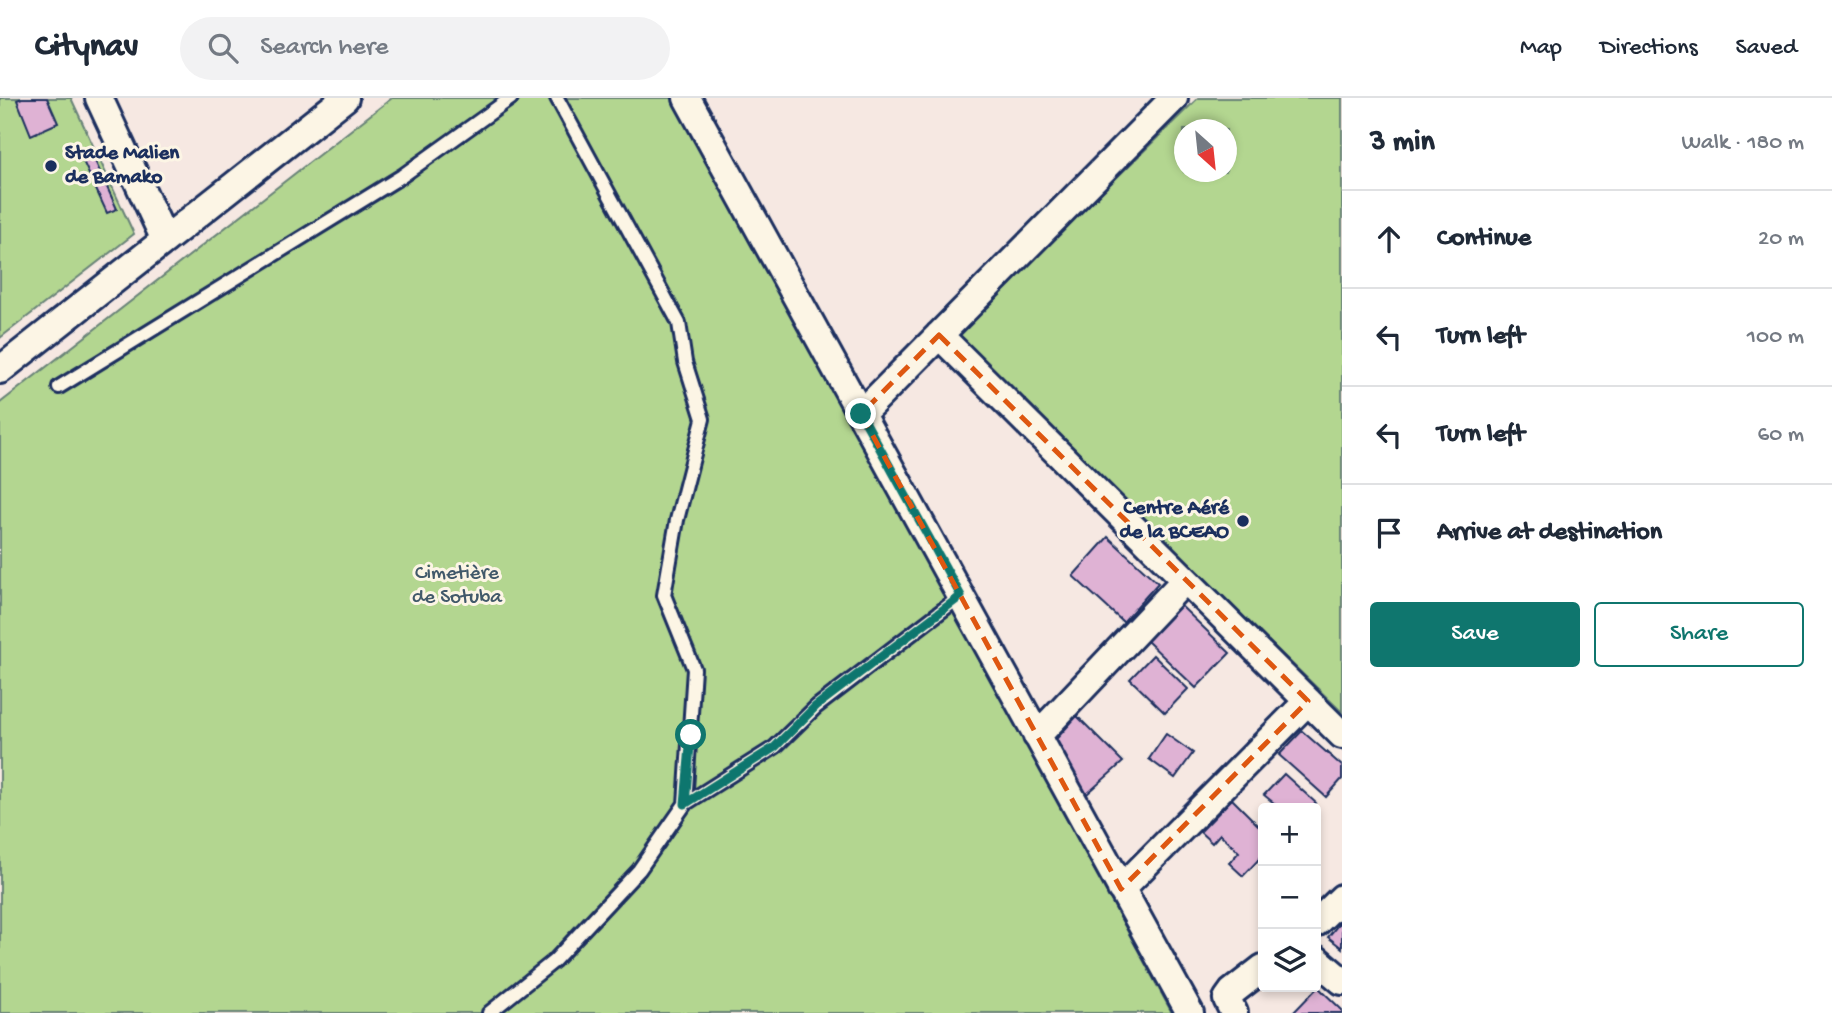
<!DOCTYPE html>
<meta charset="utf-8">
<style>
:root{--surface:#fff;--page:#f2f2f3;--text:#1f2937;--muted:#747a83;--line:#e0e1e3;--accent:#0f766e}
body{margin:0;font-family:"Gochi Hand",sans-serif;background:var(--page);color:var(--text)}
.controls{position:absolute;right:21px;bottom:21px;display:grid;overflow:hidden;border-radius:7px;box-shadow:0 4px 10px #0003}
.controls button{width:63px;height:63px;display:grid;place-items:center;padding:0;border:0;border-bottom:2px solid var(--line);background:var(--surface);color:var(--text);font:35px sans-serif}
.compass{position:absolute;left:1174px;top:21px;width:63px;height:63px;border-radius:50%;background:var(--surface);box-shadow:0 4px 10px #0003;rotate:153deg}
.stop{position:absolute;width:21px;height:21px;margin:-16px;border:5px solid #0f766e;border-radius:50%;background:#fff}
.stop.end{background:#0f766e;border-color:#fff;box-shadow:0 2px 7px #0008}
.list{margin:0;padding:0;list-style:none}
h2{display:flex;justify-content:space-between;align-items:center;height:91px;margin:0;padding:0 28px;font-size:30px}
h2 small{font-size:23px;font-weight:400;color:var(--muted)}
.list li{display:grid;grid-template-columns:46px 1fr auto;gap:21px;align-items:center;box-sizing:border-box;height:98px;padding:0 28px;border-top:2px solid var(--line)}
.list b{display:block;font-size:26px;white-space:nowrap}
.list em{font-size:23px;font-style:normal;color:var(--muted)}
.actions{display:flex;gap:14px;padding:21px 28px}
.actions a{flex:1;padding:16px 0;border:2px solid var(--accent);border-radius:7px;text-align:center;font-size:24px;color:var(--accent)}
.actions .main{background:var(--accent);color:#fff}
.icon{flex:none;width:38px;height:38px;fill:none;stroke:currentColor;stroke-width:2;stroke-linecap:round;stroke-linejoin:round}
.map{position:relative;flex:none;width:1342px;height:915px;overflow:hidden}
header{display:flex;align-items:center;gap:42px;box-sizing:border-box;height:98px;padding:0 35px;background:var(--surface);border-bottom:2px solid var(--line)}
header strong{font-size:33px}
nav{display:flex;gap:38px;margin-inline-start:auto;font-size:24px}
.search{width:490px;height:63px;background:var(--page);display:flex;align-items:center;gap:18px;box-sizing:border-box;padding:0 24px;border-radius:38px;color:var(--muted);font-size:26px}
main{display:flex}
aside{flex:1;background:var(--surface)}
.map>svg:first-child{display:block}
.green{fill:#b3d690;stroke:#678277;stroke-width:2;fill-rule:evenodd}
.building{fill:#dfb2d4;stroke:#1b2f5e;stroke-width:2}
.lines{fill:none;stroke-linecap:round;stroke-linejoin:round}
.service-casing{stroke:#1b2f5e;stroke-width:18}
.minor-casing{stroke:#1b2f5e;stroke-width:32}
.service{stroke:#fcf5e5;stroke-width:12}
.minor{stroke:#fcf5e5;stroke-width:26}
.route{stroke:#0f766e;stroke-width:9}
.marked{fill:none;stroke:#de5710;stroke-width:5;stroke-dasharray:14 9;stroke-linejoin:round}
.poi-dot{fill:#1b2f5e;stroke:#fcf5e5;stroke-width:2.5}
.labels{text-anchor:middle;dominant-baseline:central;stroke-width:6;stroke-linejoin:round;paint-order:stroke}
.poi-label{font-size:21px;font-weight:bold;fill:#1b2f5e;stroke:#fcf5e5;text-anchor:start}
.park-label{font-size:21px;fill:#41596a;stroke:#fcf5e5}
</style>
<header>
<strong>Citynav</strong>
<div class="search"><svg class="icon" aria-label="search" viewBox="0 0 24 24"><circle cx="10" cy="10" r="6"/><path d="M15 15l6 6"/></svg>Search here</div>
<nav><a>Map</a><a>Directions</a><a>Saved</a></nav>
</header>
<main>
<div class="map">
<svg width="1342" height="915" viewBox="0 0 1342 915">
<rect width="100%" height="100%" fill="#f6e8e2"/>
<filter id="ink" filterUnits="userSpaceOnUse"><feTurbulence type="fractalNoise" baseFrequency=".0143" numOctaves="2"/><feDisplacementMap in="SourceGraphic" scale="14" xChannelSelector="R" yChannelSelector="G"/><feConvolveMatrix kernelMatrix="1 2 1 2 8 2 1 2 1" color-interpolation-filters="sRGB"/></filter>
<g filter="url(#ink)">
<path class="green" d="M0 0H71L134 136 0 240Z
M392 0H675L1172 915H0V305Z
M1198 0H1342V614L954 239ZM1184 32H1226V74H1184Z"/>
<path class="building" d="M22 0H47L58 25 31 37 17 2Z
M91 54 117 111 107 115 81 59Z
M1108 439 1158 485 1123 524 1073 478Z
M1180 507 1230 555 1196 590 1146 542Z
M1153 557 1188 591 1165 615 1130 581Z
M1077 618 1123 664 1078 704 1049 649Z
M1302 633 1342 668V681L1326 699 1279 657Z
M1166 636 1193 655 1175 680 1149 661Z
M1284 676 1316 705 1311 710H1280L1264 697Z
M1232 701 1263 732V757L1243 778 1229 765 1239 754 1220 736 1212 745 1200 734Z
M1341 823H1342V850L1328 839Z
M1318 889 1342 912V915H1293Z"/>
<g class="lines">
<defs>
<path id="service" d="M557 0 679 225 685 264 703 321 677 422 664 497 694 571 685 706
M59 289 402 78 511 0
M489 915 554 863 639 772 685 706 775 649 816 609 961 498"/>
<path id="minor" d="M99 0 165 142
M687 0 1190 915
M939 237 1342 637
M0 272 345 0
M861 316 1174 0
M1037 638 1185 482
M1121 791 1308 603
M1316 825 1342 800
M1316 861 1342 883
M1234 915 1227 901 1232 894 1263 870"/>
</defs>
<use href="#service" class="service-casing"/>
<use href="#minor" class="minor-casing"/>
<use href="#service" class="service"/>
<use href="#minor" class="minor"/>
</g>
</g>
<g class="lines" filter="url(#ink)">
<path class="route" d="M691 637 685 706 775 649 816 608 961 498 861 316"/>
</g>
<path class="marked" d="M939 237 1308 603 1121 791 861 316Z"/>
<g class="poi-dot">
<circle cx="51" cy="68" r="7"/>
<circle cx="1243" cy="423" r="7"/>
</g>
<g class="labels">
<g class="poi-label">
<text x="65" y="56">Stade Malien<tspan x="65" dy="24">de Bamako</tspan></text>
<text x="1229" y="411" text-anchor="end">Centre Aéré<tspan x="1229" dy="24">de la BCEAO</tspan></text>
</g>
<g class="park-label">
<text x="457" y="476">Cimetière<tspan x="457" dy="24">de Sotuba</tspan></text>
</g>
</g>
</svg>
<div class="controls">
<button>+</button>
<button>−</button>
<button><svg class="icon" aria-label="layers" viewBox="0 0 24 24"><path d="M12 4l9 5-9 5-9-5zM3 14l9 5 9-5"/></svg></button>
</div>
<svg class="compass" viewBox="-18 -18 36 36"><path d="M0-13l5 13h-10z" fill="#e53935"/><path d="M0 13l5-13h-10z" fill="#747a83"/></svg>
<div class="stop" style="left:691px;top:637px"></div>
<div class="stop end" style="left:861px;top:316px"></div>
</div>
<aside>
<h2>3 min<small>Walk · 180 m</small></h2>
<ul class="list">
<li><svg class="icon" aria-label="ahead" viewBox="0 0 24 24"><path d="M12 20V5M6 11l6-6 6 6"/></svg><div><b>Continue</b></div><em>20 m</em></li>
<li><svg class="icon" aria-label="left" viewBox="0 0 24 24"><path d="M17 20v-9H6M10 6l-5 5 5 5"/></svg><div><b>Turn left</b></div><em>100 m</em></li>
<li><svg class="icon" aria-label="left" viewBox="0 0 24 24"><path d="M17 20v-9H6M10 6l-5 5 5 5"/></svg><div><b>Turn left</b></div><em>60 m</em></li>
<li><svg class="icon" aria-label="arrive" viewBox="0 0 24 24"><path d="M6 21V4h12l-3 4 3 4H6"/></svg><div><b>Arrive at destination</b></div></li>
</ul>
<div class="actions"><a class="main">Save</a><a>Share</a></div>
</aside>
</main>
